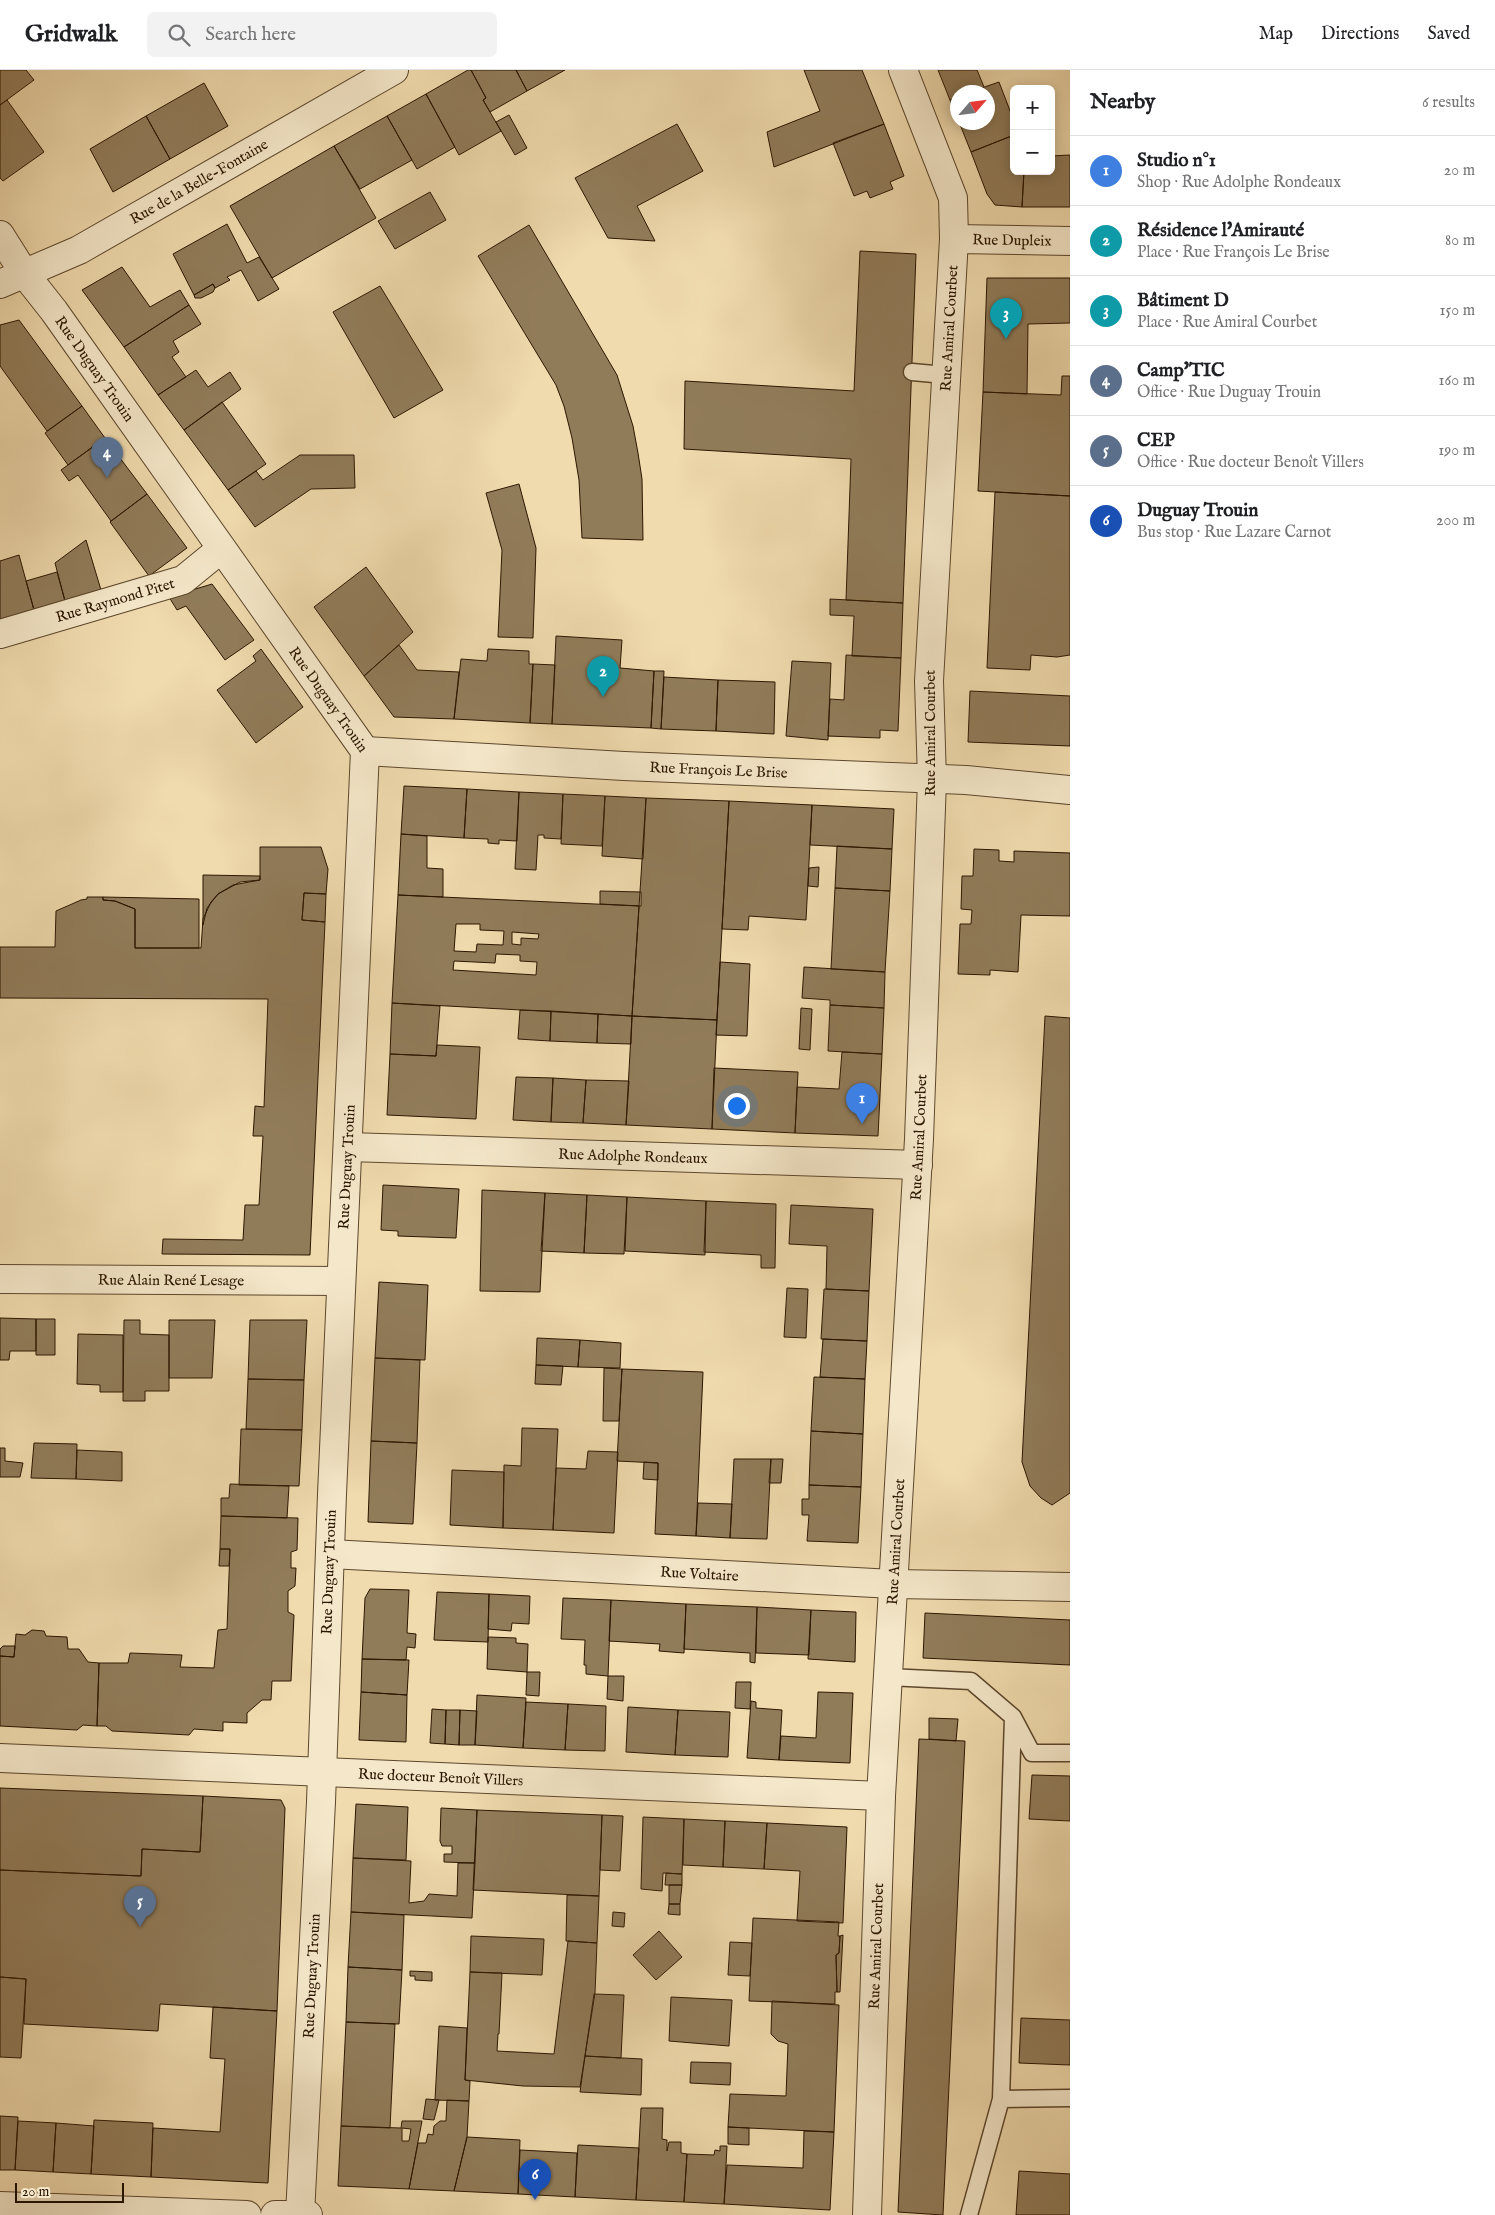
<!DOCTYPE html>
<meta charset="utf-8">
<style>
:root{--surface:#fff;--page:#f2f2f2;--text:#202124;--muted:#757577;--line:#e0e0e0;--accent:#8f2418}
body{margin:0;font-family:"IM FELL English",serif;background:var(--page);color:var(--text)}
.controls{position:absolute;right:15px;top:15px;display:grid;overflow:hidden;border-radius:8px;box-shadow:0 2px 12px #0003}
.controls button{width:45px;height:45px;display:grid;place-items:center;padding:0;border:0;border-bottom:1px solid var(--line);background:var(--surface);color:var(--text);font:25px sans-serif}
.compass{position:absolute;left:950px;top:15px;width:45px;height:45px;border-radius:50%;background:var(--surface);box-shadow:0 2px 12px #0003;rotate:62deg}
.scale{position:absolute;left:15px;bottom:12px;width:109px;box-sizing:border-box;padding-left:5px;border:2px solid #2b1600;border-top:0;font-size:14px;line-height:18px;white-space:nowrap;color:#2b1600;-webkit-text-stroke:4px #f5e8ca;paint-order:stroke}
.you{position:absolute;left:736px;top:1035px;width:18px;height:18px;margin:-12px;border:4px solid #fff;border-radius:50%;background:#1a73e8;box-shadow:0 0 0 8px #1a73e833}
.badge{display:grid;place-items:center;width:32px;height:32px;border-radius:50%;background:var(--accent);color:#fff;font-size:16px;font-weight:700}
.pin{position:absolute;translate:-50% -41px;filter:drop-shadow(0 1px 2px #0008)}
.pin::after{content:'';position:absolute;top:26px;width:18px;height:15px;background:inherit;clip-path:polygon(0 0,100% 0,50% 100%)}
.list{margin:0;padding:0;list-style:none}
h2{display:flex;justify-content:space-between;align-items:center;height:65px;margin:0;padding:0 20px;font-size:21px}
h2 small{font-size:16px;font-weight:400;color:var(--muted)}
.list li{display:grid;grid-template-columns:32px 1fr auto;gap:15px;align-items:center;box-sizing:border-box;height:70px;padding:0 20px;border-top:1px solid var(--line)}
.list b{display:block;font-size:19px;white-space:nowrap}
.list p{margin:0;font-size:16px;white-space:nowrap;color:var(--muted)}
.list em{font-size:16px;font-style:normal;color:var(--muted)}
.icon{flex:none;width:28px;height:28px;fill:none;stroke:currentColor;stroke-width:2;stroke-linecap:round;stroke-linejoin:round}
.map{position:relative;flex:none;width:1070px;height:2145px;overflow:hidden}
header{display:flex;align-items:center;gap:30px;box-sizing:border-box;height:70px;padding:0 25px;background:var(--surface);border-bottom:1px solid var(--line)}
header strong{font-size:24px}
nav{display:flex;gap:28px;margin-inline-start:auto;font-size:18px}
.search{width:350px;height:45px;background:var(--page);display:flex;align-items:center;gap:12px;box-sizing:border-box;padding:0 18px;border-radius:8px;color:var(--muted);font-size:19px}
main{display:flex}
aside{flex:1;background:var(--surface)}
.map>svg:first-child{display:block}
.building{fill:#917c5a;stroke:#2b1600;fill-rule:evenodd}
.lines{fill:none;stroke-linecap:round;stroke-linejoin:round}
.service-casing{stroke:#5c472c;stroke-width:19}
.minor-casing{stroke:#5c472c;stroke-width:30}
.service{stroke:#f5e8ca;stroke-width:16}
.minor{stroke:#f5e8ca;stroke-width:28}
.labels{text-anchor:middle;dominant-baseline:central;stroke-width:4.5;stroke-linejoin:round;paint-order:stroke}
.street-label{font-size:15px;fill:#2b1600;stroke:#f5e8ca}
</style>
<header>
<strong>Gridwalk</strong>
<div class="search"><svg class="icon" aria-label="search" viewBox="0 0 24 24"><circle cx="10" cy="10" r="6"/><path d="M15 15l6 6"/></svg>Search here</div>
<nav><a>Map</a><a>Directions</a><a>Saved</a></nav>
</header>
<main>
<div class="map">
<svg width="1070" height="2145" viewBox="0 0 1070 2145">
<rect width="100%" height="100%" fill="#f0dbae"/>
<filter id="stains"><feTurbulence type="fractalNoise" baseFrequency=".004" numOctaves="4"/><feColorMatrix values="0 0 0 0 .2 0 0 0 0 .09 0 0 0 0 .02 0 0 0 .5 -.17"/></filter>
<radialGradient id="worn" r=".72"><stop offset=".6" stop-color="#630" stop-opacity="0"/><stop offset="1" stop-color="#630" stop-opacity=".3"/></radialGradient>
<path class="building" d="M0 0H26L34 10 0 35Z
M468 0H471L486 28 483 30 501 61 459 85 426 24Z
M471 0H516L527 21 490 42 483 30 486 28Z
M516 0H565L527 21Z
M804 0H862L884 54 774 97 767 62 820 41Z
M938 0H977L984 17 970 22H958V27L950 30Z
M999 12 1014 51V65L971 82 959 52H988V22H970Z
M204 13 228 56 170 89 146 46Z
M426 24 455 77 417 99 387 46Z
M958 27V50L950 30Z
M7 30 44 82 3 111 0 108V35Z
M509 45 527 78 515 85 496 52Z
M146 46 170 89 113 122 90 79Z
M387 46 412 90 360 119 334 76Z
M677 54 703 101 637 136 655 171 608 168 575 108Z
M884 54 904 106 890 112 893 119 870 128 867 121 854 126 833 73Z
M1014 65V101H1024L1022 137 995 135 987 124 971 82Z
M334 76 376 148 272 208 230 136Z
M1070 85V137H1022L1024 101H1051V86Z
M430 122 446 150 395 179 378 151Z
M227 154 247 193 259 187 279 219 258 231 241 200 227 207 230 210 215 218 213 214 194 225 173 184Z
M529 155 617 305 633 356 638 383 642 409 643 470 582 468 579 410 572 368 564 336 556 315 478 186Z
M860 181 916 184 903 533 846 530 851 389 684 379 685 311 854 321Z
M122 197 150 237 180 220 189 235 124 277 82 220Z
M987 208H1070V253L1028 254 1027 324 983 322Z
M213 214 215 218 213 222 201 228H195L194 225Z
M380 216 443 320 394 348 333 242Z
M189 235 201 254 173 271 179 282 172 287 186 307 158 325 124 277Z
M19 250 82 336 47 361 0 296V255Z
M196 300 208 317 230 302 241 319 184 360 158 325Z
M1062 306H1070V426L978 421 983 322 1061 325Z
M222 332 266 394 228 420 184 360Z
M82 336 105 368 68 395 45 363Z
M105 368 147 424 111 451 78 405 69 411 61 400Z
M300 385H354L355 418 311 419 255 457 228 420 256 401 263 410Z
M519 414 536 478 533 568 498 567 502 480 486 423Z
M995 422 1070 426V585L1057 587 1031 585 1030 600 987 598Z
M147 424 187 478 149 506 110 452Z
M86 470 101 520 65 531 55 493Z
M19 485 34 540 0 550V491Z
M366 497 413 562 364 606 314 537Z
M57 502 65 531 34 540 26 511Z
M212 514 254 570 225 590 186 536 177 540 169 527Z
M830 529 903 533 901 588 852 586 854 546 830 545Z
M556 566 622 570 620 598 654 601 651 658 552 654Z
M399 575 417 600 459 602 454 649 394 647 364 606Z
M261 579 303 637 256 673 217 620 256 591 253 586Z
M488 579 529 581V594H533L530 653 454 649 461 589 487 591Z
M846 585 901 588 898 661 880 660V668L828 666 830 629 844 630Z
M792 591 831 593 828 670 786 666Z
M533 594 555 595 552 654 530 653Z
M654 601H664L661 659 651 658Z
M664 607 718 610 716 661 661 659Z
M718 610 775 612 774 664 716 661Z
M970 621 1070 626V676L968 672Z
M404 716 467 719 464 768 401 764Z
M467 719 519 722 517 771 499 770V774L488 773V769L464 768Z
M519 722 563 724 561 769 544 768V765H538L536 800 515 799Z
M563 724 605 726 602 776 561 774Z
M605 726 646 728 643 789 602 786Z
M646 728 729 731 717 950 632 946Z
M729 731 812 735 806 850 749 846 748 860 722 859Z
M812 735 894 739 892 779 810 775Z
M401 764 427 766V798L443 799V827L398 825Z
M837 776 892 779 890 821 835 818Z
M260 777H321L328 799 326 824 304 823 302 850 325 852 310 1185 162 1184 163 1169 243 1170 245 1135H259L263 1066H253L255 1036 264 1037 268 929 0 928V877H55L56 841 81 830 87 829V827H103V830L115 831 135 839V878H201L203 849 211 832 218 824 233 815 260 810Z
M974 779 999 780V791L1014 792V781L1070 783V846L1021 845 1018 902 990 900V905L958 904 960 854H971L972 840 961 839 962 806H973Z
M819 797 818 817 808 816 809 798Z
M203 805 260 806V810L240 812 218 824 207 838 203 855Z
M835 818 890 821 885 902 831 899Z
M600 821 641 822V836L600 834Z
M304 823 326 824 325 852 302 850Z
M398 825 639 836 632 946 392 933ZM456 854H480V860L504 861 503 875 477 874 476 882 454 881ZM512 862 539 864 538 869 521 868V875L512 874ZM496 884 520 885V891L537 892 536 905 453 900 454 891 495 893Z
M103 827 199 829V878H135V839L115 831 103 830Z
M720 892 750 894 747 966 716 965Z
M804 897 885 902 884 938 830 935V930L802 928Z
M392 933 440 936 436 986 390 984Z
M830 935 884 938 882 984 828 981Z
M801 938 812 939 810 980 799 979Z
M520 940 551 941 550 971 518 969Z
M551 941 598 944 597 973 550 971Z
M598 944 632 946 631 974 597 973Z
M632 946 717 950 712 1059 626 1055Z
M1045 946 1070 948V1423L1052 1435 1041 1428 1030 1416 1022 1392Z
M437 975 480 977 476 1049 387 1045 390 984 436 986Z
M842 982 882 984 878 1066 795 1063 797 1017 839 1019Z
M714 998 798 1002 795 1063 712 1059Z
M516 1007 553 1008 551 1052 513 1050Z
M553 1008 586 1010 583 1053 551 1052Z
M586 1010 629 1011 626 1055 583 1053Z
M383 1115 459 1119 456 1168 398 1166V1161L381 1160Z
M482 1120 545 1123 540 1222 480 1221Z
M545 1123 587 1125 584 1183 541 1181Z
M587 1125 627 1127 624 1184 584 1183Z
M627 1127 706 1131 705 1185 625 1181Z
M706 1131 776 1134 775 1198H761V1185L704 1182Z
M791 1135 873 1139 869 1221 826 1219 827 1176 789 1174Z
M379 1212 428 1215 425 1290 375 1288Z
M787 1218 808 1219 806 1268 784 1267Z
M824 1219 869 1221 867 1271 821 1269Z
M0 1248 36 1249V1281H10L9 1290H0Z
M36 1249H55V1285H36Z
M124 1250H140V1264L169 1265V1321H145V1331H123Z
M169 1250H215L212 1308H169Z
M250 1250H307L304 1310 248 1309Z
M78 1264 123 1265V1322H100V1315L77 1314Z
M537 1268 580 1270 578 1297 536 1295Z
M823 1269 867 1271 865 1309 820 1307Z
M580 1270 621 1273 620 1298 578 1297Z
M375 1288 420 1290 417 1373 371 1371Z
M536 1295 563 1296 561 1315 535 1314Z
M604 1298 622 1299 619 1351H603Z
M622 1299 703 1302 696 1466 655 1464 658 1393 617 1391Z
M814 1307 865 1309 863 1364 811 1361Z
M248 1309 304 1310 302 1360 246 1359Z
M522 1358 558 1359 553 1460 503 1458 504 1395 521 1396Z
M241 1359 302 1360 299 1416 239 1415Z
M811 1361 863 1364 861 1417 809 1415Z
M371 1371 417 1373 413 1454 368 1452Z
M34 1373 77 1374 76 1409 31 1408Z
M0 1378H5V1391L23 1393 20 1407H0Z
M77 1380 122 1382V1411L76 1409Z
M588 1381 618 1382 614 1463 553 1460 556 1398 586 1399Z
M734 1389H771L767 1469 730 1468Z
M771 1389H783L781 1413H769Z
M644 1392 658 1393V1410L643 1409Z
M452 1400 504 1402 503 1458 450 1455Z
M230 1414 289 1416 287 1448 221 1446V1428H229Z
M809 1415 861 1417 858 1473 807 1471 809 1445H802V1429H809Z
M698 1433 732 1434 730 1468 696 1466Z
M221 1446 298 1448 297 1480 291 1482V1498H296L295 1516 288 1521V1542L294 1545 291 1611H272L271 1630H262L247 1643V1653L223 1652V1661L194 1659 189 1665 112 1661 106 1656H97L99 1593H128L130 1583 182 1585 180 1597 214 1598 218 1560 227 1559 230 1479H220Z
M220 1479H230L229 1496H219Z
M370 1519 409 1520 407 1563 416 1564 415 1578 407 1577 406 1590 362 1589 365 1528Z
M437 1522 489 1524 488 1572 434 1570Z
M489 1524 530 1526 529 1554 512 1553 511 1561 488 1559Z
M563 1528 611 1530 608 1606 586 1604V1595H584L585 1570 561 1569Z
M611 1530 686 1534 684 1583 659 1581 660 1574 609 1571Z
M686 1534 757 1537 755 1593 750 1592V1583L684 1579Z
M757 1537 811 1540 809 1585 756 1583Z
M811 1540 856 1542 855 1592 808 1589Z
M925 1543 1070 1550V1595L923 1588Z
M32 1560 44 1561 46 1566 67 1567 68 1579H79L88 1592 99 1593 97 1656 83 1655 77 1660 0 1656V1586L14 1587 16 1564 25 1565Z
M488 1567 516 1568V1573L528 1574 527 1602 487 1599Z
M3 1576H15L14 1587 0 1586V1579Z
M362 1589 409 1590 407 1625 361 1622Z
M527 1602H540L539 1626 526 1625Z
M608 1606H624L623 1631 607 1629Z
M736 1612H751L750 1639 735 1638Z
M361 1622 407 1625 406 1672 359 1670Z
M818 1622 853 1623 850 1693 779 1690 781 1666 816 1668Z
M477 1625 526 1628 523 1678 475 1675Z
M751 1631 756 1632V1638L782 1640 779 1690 747 1688Z
M526 1632 568 1634 565 1680 523 1678Z
M568 1634 606 1636 605 1681 565 1680Z
M628 1637 678 1640 675 1685 626 1682Z
M432 1639 446 1640 445 1674 430 1673Z
M446 1640H460L459 1675 445 1674Z
M460 1640 477 1641 475 1675H459Z
M678 1640 730 1642 728 1687 675 1685Z
M929 1648 958 1649 956 1671 929 1669Z
M919 1669 965 1671 943 2145 898 2142Z
M1032 1705 1070 1706V1751L1029 1749Z
M0 1718 203 1726 200 1782 142 1779 141 1806 0 1800Z
M203 1726 281 1730 285 1738 277 1941 160 1934 158 1961 24 1954 26 1909 0 1907V1800L141 1806 142 1779 200 1782Z
M356 1734 408 1737 406 1790 353 1788Z
M441 1738 477 1740 475 1793 444 1792V1784H452V1776H442L440 1771Z
M477 1740 602 1745 599 1826 473 1820Z
M602 1745 623 1746 620 1801 600 1800Z
M643 1747 684 1749 682 1804 663 1803 662 1821 641 1819Z
M684 1749 725 1751 723 1797 683 1795Z
M725 1751 767 1753 764 1799 723 1797Z
M767 1753 847 1757 843 1853 797 1851 800 1801 764 1799Z
M353 1788 411 1791 409 1833 424 1831 429 1824 457 1826 458 1793H475L472 1848 351 1842Z
M666 1803 682 1804V1815H665Z
M669 1815H682L680 1834H669Z
M567 1825 599 1826 597 1873 566 1871Z
M669 1834H680V1845L668 1844Z
M351 1842 404 1845 402 1900 348 1897Z
M613 1842 625 1843 624 1857 612 1856Z
M753 1848 839 1852 838 1866H840L839 1883 836 1885 837 1922H835V1934L749 1931Z
M659 1861 682 1887 656 1910 633 1885Z
M843 1865 840 1922H837L836 1885 839 1883 840 1866Z
M471 1866 544 1869 542 1905 470 1902Z
M568 1871 597 1873 595 1923 580 2017 523 2016 465 2010 470 1902 502 1903 499 1964H498L497 1981 554 1984Z
M730 1872 752 1873 750 1906 728 1905Z
M348 1897 402 1900 399 1954 346 1952Z
M410 1901 432 1902V1911L415 1910V1906H410Z
M0 1907 26 1909 21 1988 0 1987Z
M594 1924 624 1925 621 1988 585 1986Z
M671 1927 732 1930 729 1976 669 1971Z
M772 1931 839 1935 834 2062 728 2057 730 2024 786 2026 788 1974 778 1971 771 1964Z
M213 1937 277 1941 268 2113 151 2107 153 2058 220 2062 225 1989 210 1988Z
M1021 1948 1070 1950V1995L1019 1993Z
M346 1952 395 1954 390 2058 341 2056Z
M439 1956 467 1958 465 2010 470 2011 469 2031 435 2030Z
M585 1986 642 1989 641 2025 580 2022Z
M691 1992 731 1993 730 2015 690 2013Z
M426 2029 439 2030 434 2050 423 2049Z
M447 2030 469 2031 467 2067 454 2121 409 2119 418 2073H426L428 2064 433 2065 434 2056 440 2051H446Z
M641 2038H663L662 2069 667 2070V2081L669 2072H681V2083L687 2084 684 2132 636 2130Z
M0 2046 18 2047 15 2100H0Z
M94 2050 153 2053 151 2107 91 2104Z
M18 2051 56 2053 53 2102 15 2100Z
M402 2051H422L409 2119 338 2116 341 2056 401 2058ZM402 2058 411 2059 409 2071H402Z
M56 2053 94 2056 91 2104 53 2102Z
M728 2057 749 2058V2075L728 2074Z
M804 2061 834 2062 830 2140 724 2134 727 2095 803 2098Z
M467 2067 520 2070 518 2124 454 2121Z
M578 2075 639 2078 636 2130 575 2127Z
M720 2076H727L724 2134 684 2132 687 2084 714 2085 715 2080 720 2081Z
M520 2080 577 2083 575 2127 518 2124Z
M1019 2101 1070 2104V2145H1016Z"/>
<g class="lines">
<defs>
<path id="service" d="M912 302 945 305
M888 1607 971 1611 1013 1647 1032 1683H1070
M1001 2029 1070 2028
M969 2145 1001 2029 1013 1647"/>
<g id="minor">
<path id="s1" d="M0 165 24 203 54 241 365 681 332 1424 321 1732 300 2145"/>
<path id="s2" d="M954 169 1070 171"/>
<path id="s3" d="M0 214 79 180 394 0"/>
<path id="s4" d="M0 564 183 510 221 479"/>
<path id="s5" d="M365 681 624 696 966 710 1070 720"/>
<path id="s6" d="M348 1077 918 1095"/>
<path id="s7" d="M0 1209 341 1211"/>
<path id="s8" d="M330 1484 893 1514 1070 1517"/>
<path id="s9" d="M0 1688 881 1726"/>
<path d="M0 2136 247 2145"/>
<path d="M275 2145H308"/>
<path id="s10" d="M867 2145 881 1726 919 1069 932 710 929 611 954 169 953 128 903 0"/>
</g>
</defs>
<use href="#service" class="service-casing"/>
<use href="#minor" class="minor-casing"/>
<use href="#service" class="service"/>
<use href="#minor" class="minor"/>
</g>
<g class="labels">
<g class="street-label">
<text stroke="none"><textPath href="#s3" startOffset="224">Rue de la Belle-Fontaine</textPath></text>
<text stroke="none"><textPath href="#s2" startOffset="58">Rue Dupleix</textPath></text>
<text stroke="none"><textPath href="#s10" startOffset="1889">Rue Amiral Courbet</textPath></text>
<text stroke="none"><textPath href="#s1" startOffset="164">Rue Duguay Trouin</textPath></text>
<text stroke="none"><textPath href="#s4" startOffset="120">Rue Raymond Pitet</textPath></text>
<text stroke="none"><textPath href="#s1" startOffset="569">Rue Duguay Trouin</textPath></text>
<text transform="translate(930 663) rotate(-90)">Rue Amiral Courbet</text>
<text stroke="none"><textPath href="#s5" startOffset="354">Rue François Le Brise</textPath></text>
<text stroke="none"><textPath href="#s10" startOffset="1079">Rue Amiral Courbet</textPath></text>
<text stroke="none"><textPath href="#s6" startOffset="285">Rue Adolphe Rondeaux</textPath></text>
<text transform="translate(347 1097) rotate(-87)">Rue Duguay Trouin</text>
<text stroke="none"><textPath href="#s7" startOffset="171">Rue Alain René Lesage</textPath></text>
<text stroke="none"><textPath href="#s10" startOffset="674">Rue Amiral Courbet</textPath></text>
<text transform="translate(329 1502) rotate(-88)">Rue Duguay Trouin</text>
<text stroke="none"><textPath href="#s8" startOffset="370">Rue Voltaire</textPath></text>
<text stroke="none"><textPath href="#s9" startOffset="441">Rue docteur Benoît Villers</textPath></text>
<text stroke="none"><textPath href="#s10" startOffset="269">Rue Amiral Courbet</textPath></text>
<text transform="translate(312 1906) rotate(-87)">Rue Duguay Trouin</text>
</g>
</g>
<rect width="100%" height="100%" filter="url(#stains)"/>
<rect width="100%" height="100%" fill="url(#worn)"/>
</svg>
<div class="controls">
<button>+</button>
<button>−</button>
</div>
<svg class="compass" viewBox="-18 -18 36 36"><path d="M0-13l5 13h-10z" fill="#e53935"/><path d="M0 13l5-13h-10z" fill="#757577"/></svg>
<div class="scale">20 m</div>
<div class="you"></div>
<div class="pin badge" style="left:862px;top:1054px;background:#3f7fe0">1</div>
<div class="pin badge" style="left:603px;top:627px;background:#0f9aa8">2</div>
<div class="pin badge" style="left:1006px;top:269px;background:#0f9aa8">3</div>
<div class="pin badge" style="left:107px;top:408px;background:#5c6f8a">4</div>
<div class="pin badge" style="left:140px;top:1857px;background:#5c6f8a">5</div>
<div class="pin badge" style="left:535px;top:2130px;background:#1a4fb4">6</div>
</div>
<aside>
<h2>Nearby<small>6 results</small></h2>
<ul class="list">
<li><span class="badge" style="background:#3f7fe0">1</span><div><b>Studio n°1</b><p>Shop · Rue Adolphe Rondeaux</p></div><em>20 m</em></li>
<li><span class="badge" style="background:#0f9aa8">2</span><div><b>Résidence l'Amirauté</b><p>Place · Rue François Le Brise</p></div><em>80 m</em></li>
<li><span class="badge" style="background:#0f9aa8">3</span><div><b>Bâtiment D</b><p>Place · Rue Amiral Courbet</p></div><em>150 m</em></li>
<li><span class="badge" style="background:#5c6f8a">4</span><div><b>Camp'TIC</b><p>Office · Rue Duguay Trouin</p></div><em>160 m</em></li>
<li><span class="badge" style="background:#5c6f8a">5</span><div><b>CEP</b><p>Office · Rue docteur Benoît Villers</p></div><em>190 m</em></li>
<li><span class="badge" style="background:#1a4fb4">6</span><div><b>Duguay Trouin</b><p>Bus stop · Rue Lazare Carnot</p></div><em>200 m</em></li>
</ul>
</aside>
</main>
